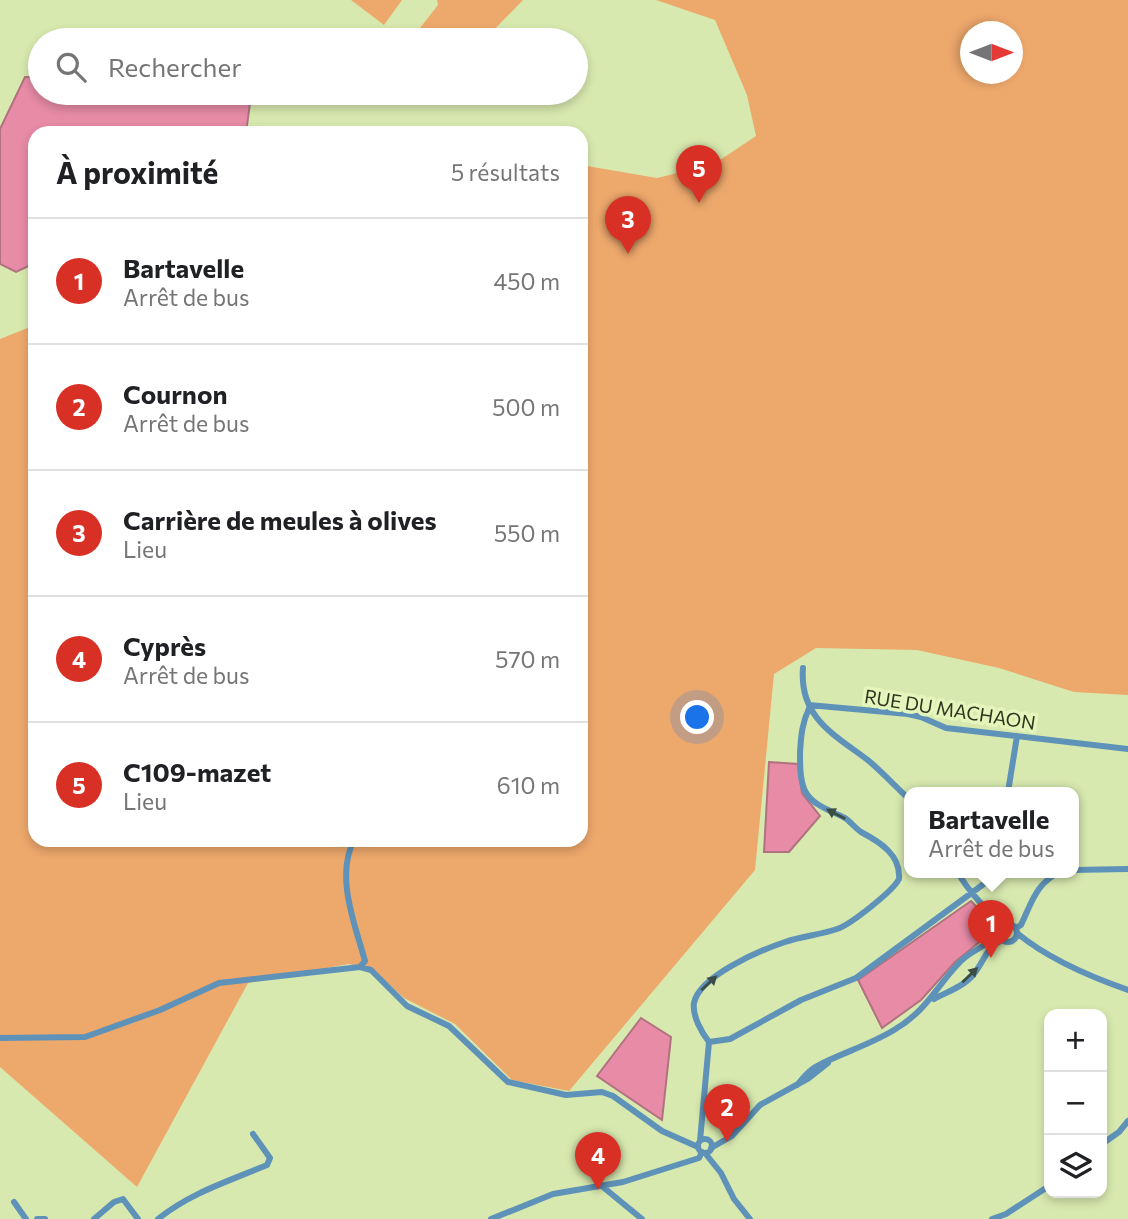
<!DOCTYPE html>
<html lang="fr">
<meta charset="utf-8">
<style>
:root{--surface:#fff;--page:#f6f6f6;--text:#202124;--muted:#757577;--line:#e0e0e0;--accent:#d93025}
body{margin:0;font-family:Commissioner,sans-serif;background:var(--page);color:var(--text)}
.controls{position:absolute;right:21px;bottom:21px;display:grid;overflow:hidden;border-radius:14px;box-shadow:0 4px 10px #0003}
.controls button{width:63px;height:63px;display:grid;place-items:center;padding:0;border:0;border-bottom:2px solid var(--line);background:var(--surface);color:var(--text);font:35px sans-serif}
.compass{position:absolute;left:960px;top:21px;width:63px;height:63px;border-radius:50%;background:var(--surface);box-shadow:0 4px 10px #0003;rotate:90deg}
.you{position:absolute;left:698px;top:718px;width:24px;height:24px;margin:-18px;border:5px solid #fff;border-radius:50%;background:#1a73e8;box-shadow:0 0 0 10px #1a73e833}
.badge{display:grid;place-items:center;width:46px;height:46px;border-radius:50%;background:var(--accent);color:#fff;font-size:23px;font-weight:700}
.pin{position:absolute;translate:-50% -58px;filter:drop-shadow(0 2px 4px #0008)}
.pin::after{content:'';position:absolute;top:37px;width:24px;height:21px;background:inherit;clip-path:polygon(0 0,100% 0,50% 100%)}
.popup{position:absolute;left:904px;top:787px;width:175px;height:91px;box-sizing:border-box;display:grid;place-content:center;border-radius:14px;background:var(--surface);filter:drop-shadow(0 2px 5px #0005);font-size:23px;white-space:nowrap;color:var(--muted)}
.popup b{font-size:26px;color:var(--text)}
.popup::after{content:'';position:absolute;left:50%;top:100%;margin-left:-14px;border:14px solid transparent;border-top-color:var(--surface)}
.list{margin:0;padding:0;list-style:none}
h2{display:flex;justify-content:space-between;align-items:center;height:91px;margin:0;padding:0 28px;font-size:30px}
h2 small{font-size:23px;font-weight:400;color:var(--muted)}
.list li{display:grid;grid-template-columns:46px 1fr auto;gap:21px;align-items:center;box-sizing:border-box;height:126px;padding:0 28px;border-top:2px solid var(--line)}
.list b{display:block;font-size:26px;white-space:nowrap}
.list p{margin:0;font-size:23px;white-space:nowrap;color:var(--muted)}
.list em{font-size:23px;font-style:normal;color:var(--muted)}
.icon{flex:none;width:38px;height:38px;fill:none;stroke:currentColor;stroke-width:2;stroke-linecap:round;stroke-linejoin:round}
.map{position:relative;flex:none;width:1128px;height:1219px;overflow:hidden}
.search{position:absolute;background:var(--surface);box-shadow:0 4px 10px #0003;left:28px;top:28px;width:560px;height:77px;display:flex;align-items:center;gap:18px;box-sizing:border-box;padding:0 24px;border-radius:38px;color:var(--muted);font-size:26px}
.panel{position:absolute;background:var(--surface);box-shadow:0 4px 10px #0003;left:28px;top:126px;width:560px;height:721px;border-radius:21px}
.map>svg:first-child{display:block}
.green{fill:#eda86c;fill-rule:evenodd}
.water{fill:#e78ba6;stroke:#b0727e;stroke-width:2}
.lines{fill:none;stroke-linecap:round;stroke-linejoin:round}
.minor{stroke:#5f92b8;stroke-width:6}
.oneway{fill:#3c4d45}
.labels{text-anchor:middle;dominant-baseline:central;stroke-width:7;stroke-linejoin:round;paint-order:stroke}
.street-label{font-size:19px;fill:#30361f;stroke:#e5f6bc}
</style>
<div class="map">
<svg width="1128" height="1219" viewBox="0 0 1128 1219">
<rect width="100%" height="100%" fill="#d8e9af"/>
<path class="green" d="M351 0H402L384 25Z
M437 0H523L484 40H417L420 28 438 5Z
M656 0H1128V695L1074 692 999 668 917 650 816 648 774 674 755 870 569 1091 512 1080 455 1024 404 998 373 969 348 964 248 983 137 1187 0 1067V339L35 325V840H581V165L657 178 714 164 756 136 747 95 715 20ZM970 32H1012V74H970Z"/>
<path class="water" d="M25 77H40V93H241L250 103 246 133H35V263L16 272 0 264V129Z
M769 762 798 764 802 793 820 816 789 852H764Z
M971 901 990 921 988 935 955 962 921 1000 882 1028 858 980Z
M641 1018 671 1037 662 1120 597 1076Z"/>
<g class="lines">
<path class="minor" d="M803 668C799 718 835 735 869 761 883 773 896 787 909 799
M809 705 908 714 921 717 946 728 1128 749
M1008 792 1017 736
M354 840C335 877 355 924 365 961L360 967
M1073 870 1128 869
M958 872C968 894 988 907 1000 928
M999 933a9 9 0 1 1 18 0a9 9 0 1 1-18 0Z
M1016 928 1021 925C1031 904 1037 881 1061 872
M1017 933C1048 959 1091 977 1128 990
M934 999C947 992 964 986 973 975 984 962 986 947 1002 940
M0 1038 85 1037 160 1010 219 983 360 967 371 970 407 1006 449 1026 508 1082 566 1095 602 1092 613 1096 662 1131 698 1147
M709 1042C702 1033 692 1016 694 1003 699 976 761 950 785 942 802 936 820 935 837 929 850 925 893 891 899 879 901 855 880 842 861 832 855 828 851 822 845 818 830 810 813 806 805 791 800 780 800 766 800 753 801 735 802 723 810 706
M797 1085C804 1077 811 1068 821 1064 845 1052 871 1044 894 1030 928 1010 936 986 961 961 973 949 989 946 999 932
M698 1146a7 7 0 1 1 14 0a7 7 0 1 1-14 0Z
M700 1141 709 1042 730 1039 801 1000 856 978 985 883 991 872
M1102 1144 1119 1132 1128 1121
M711 1148 732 1136 760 1105 809 1078 828 1063
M705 1153 721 1173 734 1199 750 1219
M603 1187 642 1219
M14 1202 26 1219
M37 1219H45
M94 1219 114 1202 123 1199 138 1219
M158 1219C190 1193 229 1181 267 1165L270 1158 253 1134
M491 1219 553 1194 623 1182 699 1158 702 1152
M992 1219 1006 1214 1049 1186"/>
</g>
<defs><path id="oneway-solid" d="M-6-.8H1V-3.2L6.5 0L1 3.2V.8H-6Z" transform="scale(1.75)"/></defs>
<g class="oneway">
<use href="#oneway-solid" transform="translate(836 814) rotate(-153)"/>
<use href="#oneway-solid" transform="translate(970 975) rotate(-44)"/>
<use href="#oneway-solid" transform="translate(709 983) rotate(-43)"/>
</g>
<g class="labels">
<g class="street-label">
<text transform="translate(950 709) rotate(9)">RUE DU MACHAON</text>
</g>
</g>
</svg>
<div class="controls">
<button>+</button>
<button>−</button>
<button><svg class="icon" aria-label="layers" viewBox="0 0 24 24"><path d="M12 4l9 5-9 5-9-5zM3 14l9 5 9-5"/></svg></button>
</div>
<svg class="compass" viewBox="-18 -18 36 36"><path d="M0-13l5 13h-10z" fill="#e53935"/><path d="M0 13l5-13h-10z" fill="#757577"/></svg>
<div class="you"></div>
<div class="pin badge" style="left:991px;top:958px">1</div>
<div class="popup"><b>Bartavelle</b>Arrêt de bus</div>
<div class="pin badge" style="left:727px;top:1142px">2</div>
<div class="pin badge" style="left:628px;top:254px">3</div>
<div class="pin badge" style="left:598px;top:1190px">4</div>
<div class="pin badge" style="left:699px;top:203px">5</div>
<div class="search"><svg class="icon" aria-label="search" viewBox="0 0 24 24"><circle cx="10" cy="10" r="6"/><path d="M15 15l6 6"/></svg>Rechercher</div>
<section class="panel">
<h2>À proximité<small>5 résultats</small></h2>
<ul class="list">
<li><span class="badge">1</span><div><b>Bartavelle</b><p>Arrêt de bus</p></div><em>450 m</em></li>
<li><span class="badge">2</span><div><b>Cournon</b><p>Arrêt de bus</p></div><em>500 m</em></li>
<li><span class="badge">3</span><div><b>Carrière de meules à olives</b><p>Lieu</p></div><em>550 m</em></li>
<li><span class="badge">4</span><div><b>Cyprès</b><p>Arrêt de bus</p></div><em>570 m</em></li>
<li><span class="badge">5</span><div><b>C109-mazet</b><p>Lieu</p></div><em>610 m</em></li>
</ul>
</section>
</div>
